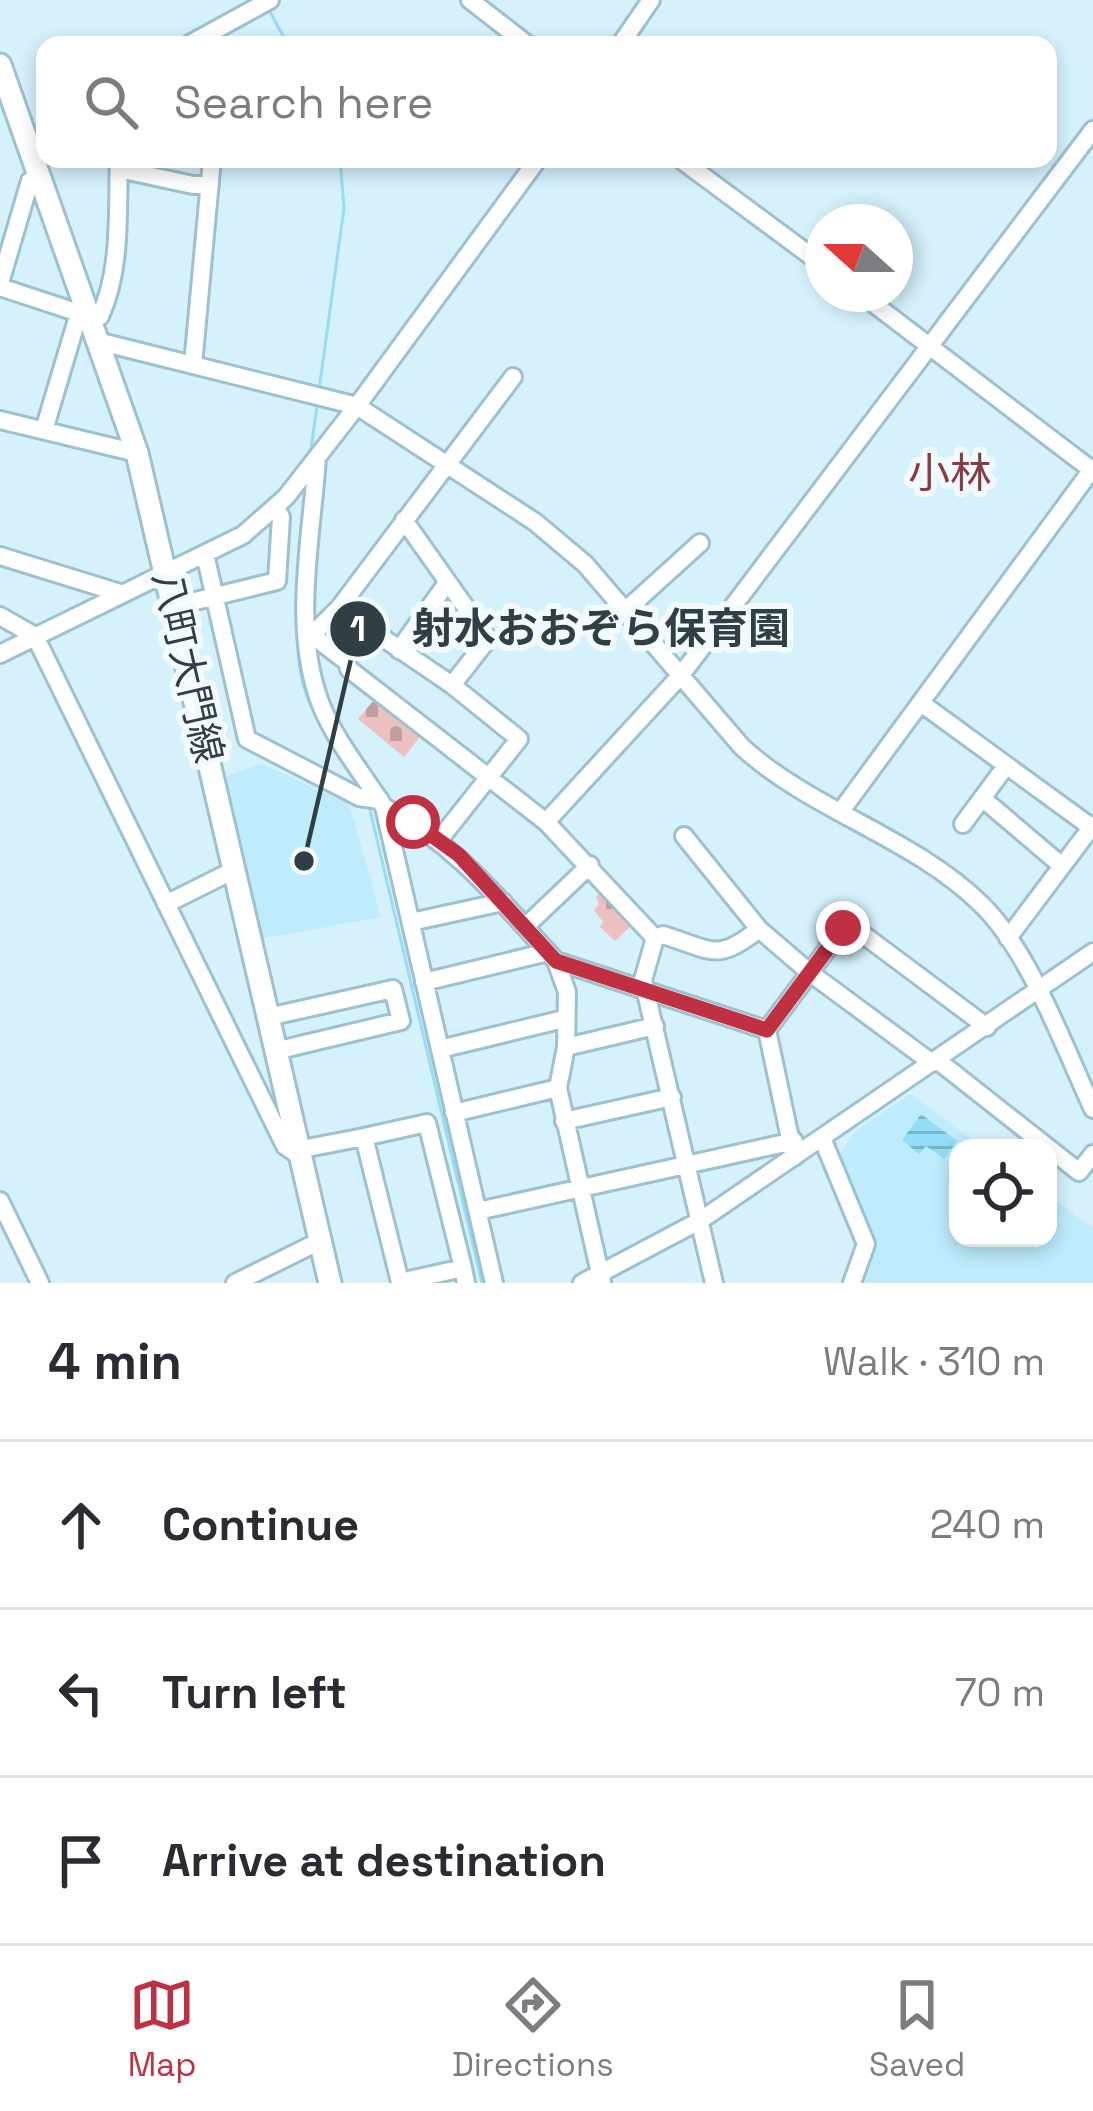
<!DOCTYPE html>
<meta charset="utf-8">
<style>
:root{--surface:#fff;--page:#f7f7f7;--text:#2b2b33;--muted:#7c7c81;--line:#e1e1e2;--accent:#c03043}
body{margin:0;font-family:"Space Grotesk","Noto Sans JP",sans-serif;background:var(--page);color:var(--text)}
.controls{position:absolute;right:36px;bottom:36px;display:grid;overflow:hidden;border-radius:24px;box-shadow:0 6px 18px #0003}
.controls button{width:108px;height:108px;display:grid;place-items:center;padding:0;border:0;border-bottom:3px solid var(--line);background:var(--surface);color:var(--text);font:60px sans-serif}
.compass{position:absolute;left:805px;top:204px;width:108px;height:108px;border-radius:50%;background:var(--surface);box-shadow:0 6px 18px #0003;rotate:291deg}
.stop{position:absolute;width:36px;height:36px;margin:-27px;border:9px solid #c03043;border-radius:50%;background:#fff}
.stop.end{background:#c03043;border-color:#fff;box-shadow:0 3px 12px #0008}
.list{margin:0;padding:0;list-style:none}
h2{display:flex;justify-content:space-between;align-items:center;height:156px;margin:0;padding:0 48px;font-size:51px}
h2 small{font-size:39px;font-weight:400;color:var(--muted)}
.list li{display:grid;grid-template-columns:78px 1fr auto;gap:36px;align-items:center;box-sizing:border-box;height:168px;padding:0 48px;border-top:3px solid var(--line)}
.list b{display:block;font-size:45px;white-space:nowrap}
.list em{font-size:39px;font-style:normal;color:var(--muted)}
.icon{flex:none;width:66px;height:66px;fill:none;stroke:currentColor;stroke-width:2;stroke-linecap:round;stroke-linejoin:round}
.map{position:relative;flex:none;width:1093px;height:1283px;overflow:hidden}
.search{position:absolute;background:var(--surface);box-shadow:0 6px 18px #0003;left:36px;right:36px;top:36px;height:132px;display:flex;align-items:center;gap:30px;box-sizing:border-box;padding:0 42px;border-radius:24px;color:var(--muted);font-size:45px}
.sheet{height:660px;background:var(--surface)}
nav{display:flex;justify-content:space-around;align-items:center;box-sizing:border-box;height:168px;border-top:3px solid var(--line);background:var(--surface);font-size:33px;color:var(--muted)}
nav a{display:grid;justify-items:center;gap:6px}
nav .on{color:var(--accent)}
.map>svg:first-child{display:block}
.built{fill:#beecfd}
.cemetery{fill:url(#cemetery-stones)}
.water{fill:url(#water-rules)}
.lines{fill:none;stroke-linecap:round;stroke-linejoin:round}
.stream{stroke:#94ddf7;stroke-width:3}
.minor-casing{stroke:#9ec1ce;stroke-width:22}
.major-casing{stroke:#9ec1ce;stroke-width:27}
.minor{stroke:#fff;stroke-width:16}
.major{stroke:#fff;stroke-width:21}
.route{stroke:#c03043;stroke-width:15}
.labels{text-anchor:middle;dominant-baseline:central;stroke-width:12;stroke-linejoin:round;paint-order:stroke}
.street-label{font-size:39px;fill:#303f44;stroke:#f3fafd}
.neighbourhood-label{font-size:42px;fill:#863d41;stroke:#f3fafd}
.leader{fill:none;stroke:#303f44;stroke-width:4.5}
.callout-dot{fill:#303f44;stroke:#f3fafd;stroke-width:4.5}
.mark-label{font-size:36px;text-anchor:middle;font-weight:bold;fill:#fff}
.callout-label{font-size:42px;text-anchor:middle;font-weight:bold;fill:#303f44;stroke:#f3fafd;stroke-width:12;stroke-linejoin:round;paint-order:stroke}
</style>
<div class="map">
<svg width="1093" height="1283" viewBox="0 0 1093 1283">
<defs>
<pattern id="cemetery-stones" width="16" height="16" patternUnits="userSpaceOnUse" patternTransform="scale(3)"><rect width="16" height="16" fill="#edc0c0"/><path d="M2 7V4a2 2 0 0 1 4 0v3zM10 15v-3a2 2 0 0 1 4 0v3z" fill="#c09d9e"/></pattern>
<pattern id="water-rules" width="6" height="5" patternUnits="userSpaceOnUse" patternTransform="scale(3)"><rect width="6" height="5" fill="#94ddf7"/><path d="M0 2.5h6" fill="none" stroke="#79b5ca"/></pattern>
</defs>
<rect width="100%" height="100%" fill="#d4f1fc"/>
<path class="built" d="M262 764 349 804 381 917 260 939 224 777Z
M910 1094 984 1148H958V1238H1048V1195L1093 1228V1283H859L873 1244 837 1158 855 1132Z"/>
<path class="cemetery" d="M378 695 424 732 404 757 358 719Z
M605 887 633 924 615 941 600 927 603 922 594 910 599 904 596 897Z"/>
<path class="water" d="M921 1114 957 1141 944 1159 926 1146 919 1154 902 1140Z"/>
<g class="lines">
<path class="stream" d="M269 10 288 45
M319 390 344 208 340 159
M310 456 317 406
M302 527 306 483
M298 627C297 658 300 688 316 715
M369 806 482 1283"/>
<defs>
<path id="minor" d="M470 0 528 45
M188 45 270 0
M620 45 651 0
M680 159 823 265
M119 169 193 185H210
M0 283 30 181 40 177
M0 287 88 316H100C122 269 117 210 119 159
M861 294 1093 471
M97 341 357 406 535 522 585 564 742 747C812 811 913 837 982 905 1030 952 1064 1047 1093 1109
M193 365 212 159
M0 420 137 453
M44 430 79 313
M317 457C312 537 291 628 321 705 335 740 363 774 384 807
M404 520 488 639 452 685
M205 554 247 739 359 797 380 800
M0 556 123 594
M175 606 277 581 281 517 275 507
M339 608 452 685 519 739 439 840
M625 611 700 543
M0 616 35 636 285 1146 298 1155
M312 635 347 662 349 669 546 822 655 938 643 980 714 1283
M307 640 339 608 513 377
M399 650 447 583
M0 654 243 535 286 497 357 406 538 159
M921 703 1091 827
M982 798 1062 866
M841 811 1093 468
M546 822 681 675 1093 130
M963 824 1006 766
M684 836 759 929 809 972 932 1063
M166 904 234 870
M411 922 503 902
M525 927 590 865
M655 938 663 935C712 950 717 963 759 929
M1008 938 1093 825
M424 982 548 952
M268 1017 393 989 401 1021 275 1051
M566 1047 655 1026
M440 1049 564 1019
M937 1060 1079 1172 1093 1154
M454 1113 558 1088
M564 1121 672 1097
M822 1138 866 1244 852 1283
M297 1150 364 1137
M794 1157 767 1030 843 928 853 927 987 1027
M0 1201 40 1283
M478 1211 794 1141
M463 1268 400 1282 364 1137 427 1123 463 1268 466 1283
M602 1282 558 1088 566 1047 567 992 556 961 767 1030
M235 1283 320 1241
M494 1283 384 807C458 845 501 902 556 961
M582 1283 701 1220 1093 952"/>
<path id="major" d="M0 65 137 453 330 1283"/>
</defs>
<use href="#minor" class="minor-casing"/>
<use href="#major" class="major-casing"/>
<use href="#minor" class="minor"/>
<use href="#major" class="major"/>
</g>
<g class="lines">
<path class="route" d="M413 822 459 855 556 961 767 1030 843 928"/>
</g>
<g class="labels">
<g class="street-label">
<text transform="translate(188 667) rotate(77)">八町大門線</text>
</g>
<g class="neighbourhood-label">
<text x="950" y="473">小林</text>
</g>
</g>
<path class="leader" d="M304 861L358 629"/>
<g class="callout-dot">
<circle cx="304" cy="861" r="12"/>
<circle cx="358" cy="629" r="30"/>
</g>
<g class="mark-label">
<text x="358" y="641">1</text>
</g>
<g class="callout-label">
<text x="601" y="643">射水おおぞら保育園</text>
</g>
</svg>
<div class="controls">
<button><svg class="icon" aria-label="locate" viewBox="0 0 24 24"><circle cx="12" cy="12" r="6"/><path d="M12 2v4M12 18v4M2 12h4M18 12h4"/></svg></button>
</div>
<svg class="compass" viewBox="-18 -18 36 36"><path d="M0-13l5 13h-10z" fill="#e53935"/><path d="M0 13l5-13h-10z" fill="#7c7c81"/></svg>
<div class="stop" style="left:413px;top:822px"></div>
<div class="stop end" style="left:843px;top:928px"></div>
<div class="search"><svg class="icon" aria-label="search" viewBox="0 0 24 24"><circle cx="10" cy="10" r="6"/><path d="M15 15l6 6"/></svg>Search here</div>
</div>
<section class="sheet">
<h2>4 min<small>Walk · 310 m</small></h2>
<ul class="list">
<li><svg class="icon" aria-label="ahead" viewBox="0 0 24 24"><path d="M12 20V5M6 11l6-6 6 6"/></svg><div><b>Continue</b></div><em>240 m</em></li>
<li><svg class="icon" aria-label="left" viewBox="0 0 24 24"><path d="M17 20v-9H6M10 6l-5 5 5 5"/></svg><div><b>Turn left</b></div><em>70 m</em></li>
<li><svg class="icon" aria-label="arrive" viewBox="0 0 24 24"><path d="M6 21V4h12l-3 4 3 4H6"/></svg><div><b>Arrive at destination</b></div></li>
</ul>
</section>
<nav>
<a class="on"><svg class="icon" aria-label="map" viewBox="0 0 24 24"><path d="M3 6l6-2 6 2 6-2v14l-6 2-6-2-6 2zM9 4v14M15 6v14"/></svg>Map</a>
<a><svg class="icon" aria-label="directions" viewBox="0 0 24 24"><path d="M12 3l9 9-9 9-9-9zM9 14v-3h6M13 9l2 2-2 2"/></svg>Directions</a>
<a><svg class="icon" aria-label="saved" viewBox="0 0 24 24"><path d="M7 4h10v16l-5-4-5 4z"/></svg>Saved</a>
</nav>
